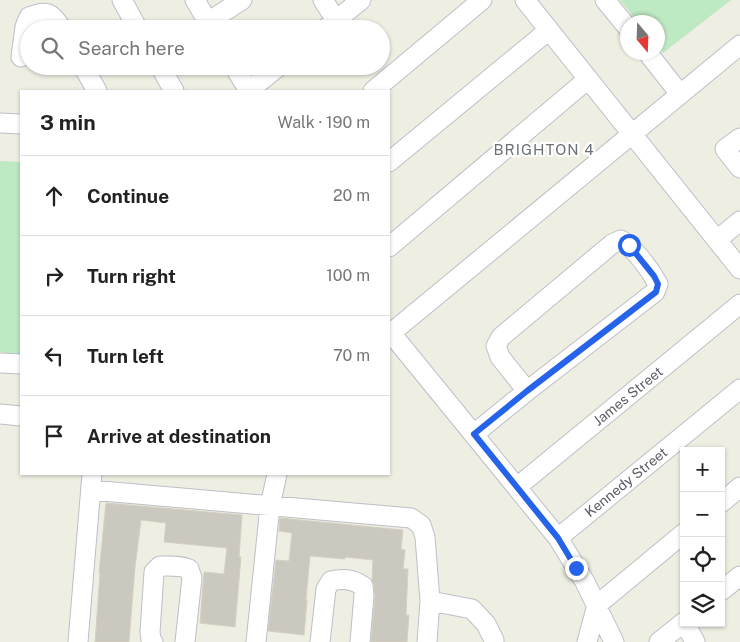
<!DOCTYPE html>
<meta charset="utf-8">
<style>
:root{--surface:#fff;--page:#f6f6f6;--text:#222;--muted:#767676;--line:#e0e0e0}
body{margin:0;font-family:"Public Sans",sans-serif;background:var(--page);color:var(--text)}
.controls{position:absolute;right:15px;bottom:15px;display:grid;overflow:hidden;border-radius:0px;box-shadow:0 1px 4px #0004}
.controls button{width:45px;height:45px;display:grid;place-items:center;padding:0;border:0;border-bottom:1px solid var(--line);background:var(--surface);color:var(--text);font:25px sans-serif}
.compass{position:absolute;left:620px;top:15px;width:45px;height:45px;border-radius:50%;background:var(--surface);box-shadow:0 1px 4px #0004;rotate:161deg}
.stop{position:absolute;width:15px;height:15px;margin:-11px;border:4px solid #2563eb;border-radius:50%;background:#fff}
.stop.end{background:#2563eb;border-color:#fff;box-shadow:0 1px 5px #0008}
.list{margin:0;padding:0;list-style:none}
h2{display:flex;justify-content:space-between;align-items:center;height:65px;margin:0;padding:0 20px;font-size:21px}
h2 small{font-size:16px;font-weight:400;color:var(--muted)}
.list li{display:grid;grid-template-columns:32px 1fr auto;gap:15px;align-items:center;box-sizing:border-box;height:80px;padding:0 20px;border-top:1px solid var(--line)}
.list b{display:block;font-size:19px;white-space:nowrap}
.list em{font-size:16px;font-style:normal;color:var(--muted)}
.icon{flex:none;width:28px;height:28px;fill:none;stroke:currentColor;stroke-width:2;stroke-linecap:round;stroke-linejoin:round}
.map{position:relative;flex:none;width:740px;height:642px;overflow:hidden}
.search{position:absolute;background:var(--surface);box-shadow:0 1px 4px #0004;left:20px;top:20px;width:370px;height:55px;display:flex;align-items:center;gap:12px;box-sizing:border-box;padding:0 18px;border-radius:28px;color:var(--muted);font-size:19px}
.panel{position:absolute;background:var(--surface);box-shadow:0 1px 4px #0004;left:20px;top:90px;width:370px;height:385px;border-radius:0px}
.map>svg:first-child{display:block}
.green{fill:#bde9c3}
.building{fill:#cbc8c0;stroke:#d5d1c1}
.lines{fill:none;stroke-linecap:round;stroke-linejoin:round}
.street-casing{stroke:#bdbfc6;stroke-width:21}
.street{stroke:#fff;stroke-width:19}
.route{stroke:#2563eb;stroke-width:6}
.labels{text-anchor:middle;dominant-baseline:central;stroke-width:4.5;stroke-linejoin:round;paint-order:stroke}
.street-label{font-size:14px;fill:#5b5e65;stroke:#fff}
.neighbourhood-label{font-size:15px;letter-spacing:1px;fill:#6c7077;stroke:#fff}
</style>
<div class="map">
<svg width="740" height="642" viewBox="0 0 740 642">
<rect width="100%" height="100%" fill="#efeee3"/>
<path class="green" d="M620 0H653L654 1 655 0H731L663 53 658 46V22H638Z
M0 161 21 162V355L0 352Z"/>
<path class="building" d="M106 503 242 515 239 557H241L235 627 200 623 204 572 224 574 227 548 164 542 166 523 141 520 135 567 129 642H95L100 573H99Z
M280 518 403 530 401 549 405 550 403 569H408L406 615H409L407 642H371L375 596 374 585 372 580 373 560 345 557V559L310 556 306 600H307L304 635 268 631 276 560 289 561 292 533 279 531Z"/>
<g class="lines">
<defs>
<path id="street" d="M122 0 138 29
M195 0 212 29
M323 0 336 20
M525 0 740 269
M605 0 628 28
M208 22 242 0
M325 29 361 0
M647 52 680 94
M21 57 25 27 29 17C47 9 52 13 62 29
M83 66 97 91
M160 66 174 91
M234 66 249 91
M248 91 279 66
M373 91 482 0
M0 123 21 124
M740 138 725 149 740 168
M389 162 549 30
M717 240 740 221
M389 247 588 79
M389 331 391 333 558 538 585 582 614 642
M391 333 740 45
M0 363 21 364
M0 414 21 416
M474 434 527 391 655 292 658 284C650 269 635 249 621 240L612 244 501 337 496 346 500 357 527 391
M517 487 740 304
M91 490 411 518 421 525 425 537 430 601 427 642
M721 503 740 487
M558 538 740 389
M721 591 740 576
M430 601 472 609 486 624 494 640V642
M685 623 695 642
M78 642 92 474
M153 642 151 640 150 632 154 572 160 566C170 566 180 565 189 569L192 578 185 642
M256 642 270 506 277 474
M320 642 326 589 331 581C343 578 352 579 363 586L364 595 360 642
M587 642 597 605 684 533
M659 642 684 622"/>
</defs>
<use href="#street" class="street-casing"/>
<use href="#street" class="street"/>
</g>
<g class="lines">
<path class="route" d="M576 568 558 538 474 434 527 391 656 292 658 284 654 276 629 245"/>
</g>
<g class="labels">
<g class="street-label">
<text transform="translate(628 396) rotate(-39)">James Street</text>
<text transform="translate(626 482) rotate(-39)">Kennedy Street</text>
</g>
<g class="neighbourhood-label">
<text x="544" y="149">BRIGHTON 4</text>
</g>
</g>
</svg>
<div class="controls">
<button>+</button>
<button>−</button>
<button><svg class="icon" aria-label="locate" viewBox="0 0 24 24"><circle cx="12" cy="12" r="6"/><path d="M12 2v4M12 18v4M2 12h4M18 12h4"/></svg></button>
<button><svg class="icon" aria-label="layers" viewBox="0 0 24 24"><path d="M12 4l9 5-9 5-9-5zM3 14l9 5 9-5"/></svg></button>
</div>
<svg class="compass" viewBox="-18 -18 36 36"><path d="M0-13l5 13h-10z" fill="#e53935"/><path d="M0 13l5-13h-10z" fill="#767676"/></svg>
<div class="stop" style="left:629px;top:245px"></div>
<div class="stop end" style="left:576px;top:568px"></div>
<div class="search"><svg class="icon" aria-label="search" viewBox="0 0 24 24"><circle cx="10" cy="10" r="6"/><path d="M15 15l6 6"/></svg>Search here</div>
<section class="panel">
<h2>3 min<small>Walk · 190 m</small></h2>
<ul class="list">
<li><svg class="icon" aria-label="ahead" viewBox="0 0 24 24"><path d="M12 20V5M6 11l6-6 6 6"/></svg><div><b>Continue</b></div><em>20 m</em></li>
<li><svg class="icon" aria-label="right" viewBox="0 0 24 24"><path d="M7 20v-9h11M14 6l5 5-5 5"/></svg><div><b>Turn right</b></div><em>100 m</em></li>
<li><svg class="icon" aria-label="left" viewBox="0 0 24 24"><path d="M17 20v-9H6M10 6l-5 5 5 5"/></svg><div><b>Turn left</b></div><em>70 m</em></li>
<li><svg class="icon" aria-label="arrive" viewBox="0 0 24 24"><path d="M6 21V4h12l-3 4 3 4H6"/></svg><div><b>Arrive at destination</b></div></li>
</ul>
</section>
</div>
